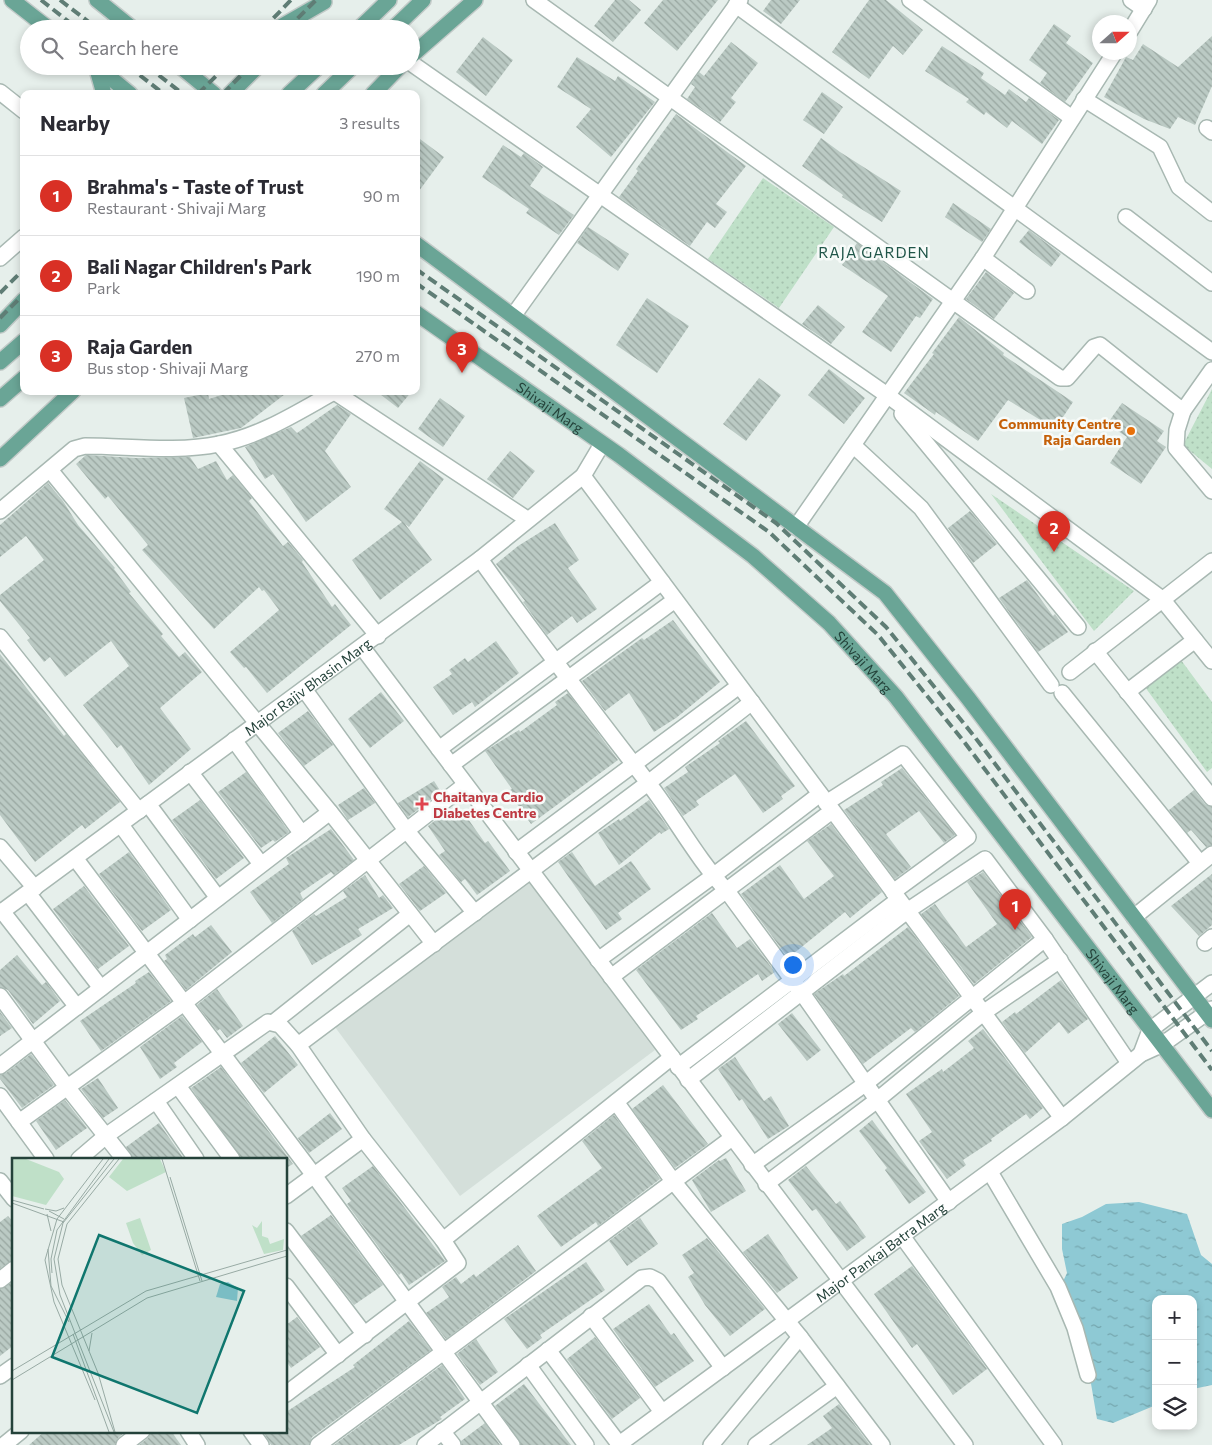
<!DOCTYPE html>
<meta charset="utf-8">
<style>
:root{--surface:#fff;--page:#f7f7f7;--text:#2b2b33;--muted:#7c7c81;--line:#e1e1e2;--accent:#d93025}
body{margin:0;font-family:Commissioner,sans-serif;background:var(--page);color:var(--text)}
.controls{position:absolute;right:15px;bottom:15px;display:grid;overflow:hidden;border-radius:10px;box-shadow:0 2px 8px #0003}
.controls button{width:45px;height:45px;display:grid;place-items:center;padding:0;border:0;border-bottom:1px solid var(--line);background:var(--surface);color:var(--text);font:25px sans-serif}
.compass{position:absolute;left:1092px;top:15px;width:45px;height:45px;border-radius:50%;background:var(--surface);box-shadow:0 2px 8px #0003;rotate:69deg}
.you{position:absolute;left:792px;top:964px;width:18px;height:18px;margin:-12px;border:4px solid #fff;border-radius:50%;background:#1a73e8;box-shadow:0 0 0 8px #1a73e833}
.badge{display:grid;place-items:center;width:32px;height:32px;border-radius:50%;background:var(--accent);color:#fff;font-size:16px;font-weight:700}
.pin{position:absolute;translate:-50% -41px;filter:drop-shadow(0 1px 2px #0008)}
.pin::after{content:'';position:absolute;top:26px;width:18px;height:15px;background:inherit;clip-path:polygon(0 0,100% 0,50% 100%)}
.list{margin:0;padding:0;list-style:none}
h2{display:flex;justify-content:space-between;align-items:center;height:65px;margin:0;padding:0 20px;font-size:21px}
h2 small{font-size:16px;font-weight:400;color:var(--muted)}
.list li{display:grid;grid-template-columns:32px 1fr auto;gap:15px;align-items:center;box-sizing:border-box;height:80px;padding:0 20px;border-top:1px solid var(--line)}
.list b{display:block;font-size:19px;white-space:nowrap}
.list p{margin:0;font-size:16px;white-space:nowrap;color:var(--muted)}
.list em{font-size:16px;font-style:normal;color:var(--muted)}
.icon{flex:none;width:28px;height:28px;fill:none;stroke:currentColor;stroke-width:2;stroke-linecap:round;stroke-linejoin:round}
.map{position:relative;flex:none;width:1212px;height:1445px;overflow:hidden}
.search{position:absolute;background:var(--surface);box-shadow:0 2px 8px #0003;left:20px;top:20px;width:400px;height:55px;display:flex;align-items:center;gap:12px;box-sizing:border-box;padding:0 18px;border-radius:28px;color:var(--muted);font-size:19px}
.panel{position:absolute;background:var(--surface);box-shadow:0 2px 8px #0003;left:20px;top:90px;width:400px;height:305px;border-radius:10px}
.map>svg:first-child{display:block}
.built{fill:#d4dfda}
.park{fill:url(#park-dots)}
.water{fill:url(#water-ripples)}
.building{fill:url(#building-back-hatch)}
.lines{fill:none;stroke-linecap:round;stroke-linejoin:round}
.minor-casing{stroke:#a8b8b2;stroke-width:18}
.major-casing{stroke:#c2cac8;stroke-width:18}
.minor{stroke:#fff;stroke-width:15}
.major{stroke:#6aa596;stroke-width:15}
.rail{stroke:#5f7d75;stroke-width:4;stroke-dasharray:10 5;stroke-linecap:butt}
.food-dot{fill:#e8710a;stroke:#f7fbf9;stroke-width:2}
.health-dot{fill:#e0444e;stroke:#f7fbf9;stroke-width:2}
.labels{text-anchor:middle;dominant-baseline:central;stroke-width:5;stroke-linejoin:round;paint-order:stroke}
.street-label{font-size:14px;fill:#24423a;stroke:#f7fbf9}
.food-label{font-size:14px;font-weight:bold;fill:#c56008;stroke:#f7fbf9;text-anchor:end}
.health-label{font-size:14px;font-weight:bold;fill:#be3a42;stroke:#f7fbf9;text-anchor:start}
.neighbourhood-label{font-size:15px;letter-spacing:1px;fill:#1f5548;stroke:#f7fbf9}
.inset-road{fill:none;stroke:#98aaa4;stroke-width:1}
.view{fill:#0f766e;fill-opacity:0.15;stroke:#0f766e;stroke-width:2.5}
.inset-edge{fill:none;stroke:#24423a;stroke-width:2.5}
</style>
<div class="map">
<svg width="1212" height="1445" viewBox="0 0 1212 1445">
<defs>
<pattern id="park-dots" width="8" height="8" patternUnits="userSpaceOnUse" patternTransform="scale(1.25)"><rect width="8" height="8" fill="#bfe0c8"/><path d="M2 2h.1M6 6h.1" fill="none" stroke="#a4c1ad" stroke-width="1.8" stroke-linecap="round"/></pattern>
<pattern id="water-ripples" width="26" height="14" patternUnits="userSpaceOnUse" patternTransform="scale(1.25)"><rect width="26" height="14" fill="#8ec9d4"/><path d="M2 4q2-2 4 0t4 0M15 11q2-2 4 0t4 0" fill="none" stroke="#74a5ad"/></pattern>
<pattern id="building-back-hatch" width="6" height="6" patternUnits="userSpaceOnUse" patternTransform="scale(1.25)"><rect width="6" height="6" fill="#bbcac4"/><path d="M-1 5l2 2M0 0l6 6M5-1l2 2" fill="none" stroke="#98a6a0"/></pattern>
</defs>
<rect width="100%" height="100%" fill="#e6efeb"/>
<path class="built" d="M529 882 655 1050 460 1196 335 1027Z"/>
<path class="park" d="M763 178 834 227 779 308 708 259Z
M1212 389V469L1183 445Z
M991 494 1134 591 1094 631Z
M1181 660 1212 702V768L1207 772 1145 687Z"/>
<path class="water" d="M1139 1202 1187 1214 1201 1255 1212 1264V1385L1193 1389V1299H1156V1405L1113 1423 1097 1419 1087 1360 1059 1290 1067 1273 1062 1249V1224L1082 1217 1106 1204Z"/>
<path class="building" d="M615 0H629L641 10 613 42 594 26Z
M663 0H718L677 51 644 23Z
M771 0H800L781 24 763 11Z
M869 0H886L923 30 903 55 893 46 869 79 832 52Z
M1054 24 1071 36 1066 43 1093 63 1065 102 1040 83 1047 73 1029 60Z
M1212 36V86L1195 125 1178 117 1170 129 1144 119 1104 97 1126 57 1133 60 1143 44 1178 67Z
M483 37 513 60 486 96 456 72Z
M731 42 758 63 731 98 736 102 720 122 687 99 695 87 691 84 699 72 704 76Z
M942 46 984 73 981 78 1005 95 1009 89 1026 102 1029 98 1059 120 1042 144 1012 121 1007 128 986 112 984 115 966 102 969 99 925 71Z
M577 57 615 81 618 76 655 102 611 157 576 127 591 109 557 87Z
M822 92 843 107 824 134 803 120Z
M676 114 746 166 716 204 727 212 715 228 707 222 690 246 619 197 638 171 636 169Z
M416 136 444 157 416 195Z
M821 138 840 152 901 191 882 222 842 197 843 195 802 166Z
M503 145 521 157 524 153 543 167 530 186 574 215 559 235 526 213 529 209 482 177Z
M953 203 991 229 982 242 945 217Z
M588 227 629 254 618 271 577 243Z
M1029 230 1061 254 1051 267 1019 242Z
M857 243 933 299 920 318 916 316 891 352 862 332 888 296 842 265Z
M986 272 1014 293 994 319 966 299Z
M647 298 689 326 657 373 616 345Z
M818 305 845 327 831 344 802 324Z
M959 317 1004 353 1003 355 1073 402 1055 429 1008 400 978 441 936 412 935 415 904 393 934 354 932 353Z
M829 369 865 398 844 424 808 395Z
M759 378 781 395 746 441 723 424Z
M234 391H289L241 428 193 438 184 398 208 393 209 399Z
M376 391H412L398 408Z
M440 398 465 416 443 447 418 429Z
M1122 403 1164 431 1157 441 1166 447 1141 484 1110 463 1127 437 1107 424Z
M337 405 351 414 325 451 351 487 306 522 273 474 265 479 245 447 291 427 297 433Z
M510 451 535 471 513 498 487 479Z
M86 455 136 458 190 457 198 469 216 461 227 480 233 475 252 498 249 501 283 546 288 542 303 560 302 562 332 607 335 604 351 625 267 693 246 667 244 668 230 652 279 610 264 590 262 591 259 587 214 629 142 550 148 545 108 496 105 499 76 464Z
M420 461 444 479 409 527 405 524 432 560 380 600 352 560 402 522 384 509Z
M48 483 63 501 78 525 115 568 114 569 131 592 129 593 163 634 161 636 179 657 185 652 202 672 160 708 191 749 149 785 121 745 117 748 83 705 129 666 111 641 65 677 50 657 44 662 27 640 30 638 0 601V595L44 560 26 536 0 557V525Z
M970 511 997 544 973 563 948 528Z
M555 523 579 560 568 568 597 609 577 623 572 616 547 635 523 602 525 601 496 564 518 546Z
M1027 580 1053 616 1055 614 1068 632 1038 652 999 598Z
M673 620 720 682 676 718 654 732 629 693 605 711 582 681 642 638 644 640Z
M496 641 519 673 475 707 472 702 453 715 433 687 452 674 449 670 465 658 468 662Z
M0 654 64 736 66 734 120 802 85 829 82 825 35 862 0 815Z
M381 692 404 721 370 748 348 719Z
M568 693 618 760 531 824 508 791 512 789 485 751 519 730 520 732 557 705 555 702Z
M308 711 333 745 304 766 278 733Z
M746 721 795 786 781 796 783 799 763 813 735 774 696 801 699 805 683 816 664 788 688 772 685 767 720 743 718 741Z
M902 768 955 835 944 843 919 811 886 834 911 867 895 879 844 810 883 785 881 782Z
M246 772 289 832 275 842 273 840 261 848 218 792Z
M434 781 441 792 408 817 398 803Z
M364 788 375 803 348 820 338 805Z
M1194 790 1205 804 1212 807V845L1206 847 1191 830 1187 833 1169 810Z
M200 800 244 858 216 879 172 820Z
M649 800 669 829 661 834 660 832 619 865 598 833 619 819 620 821Z
M451 808 455 813 461 809 485 843 488 841 510 871 477 895 465 879 461 882 439 855 445 851 428 826Z
M831 824 882 892 850 918 845 912 788 958 741 894 780 865 804 899 834 876 807 841Z
M331 829 354 860 334 875 331 872 300 893 303 899 272 923 250 892 289 864 286 858Z
M129 852 171 910 142 931 99 874Z
M572 852 595 886 631 861 651 889 618 913 622 919 606 930 558 862Z
M424 866 446 893 420 911 399 884Z
M983 872 1032 937 974 984 921 914 935 904 966 947 970 944 997 924 967 882Z
M1212 874V925L1199 936 1171 906Z
M365 875 379 898 383 895 393 908 358 929 362 935 312 965 292 931 314 914 316 916 347 897 343 891Z
M84 886 129 946 98 969 53 909Z
M712 913 737 948 750 939 775 972 762 981 758 974 696 1016 698 1019 681 1030 636 970Z
M211 925 232 952 186 990 164 961 167 959 165 955 193 934 195 937Z
M908 927 959 996 915 1032 911 1028 863 1064 814 994 843 974 844 976Z
M17 955 42 985 46 982 60 1001 33 1024 8 990 0 987V970Z
M149 972 171 1001 101 1051 80 1021 136 983 135 981Z
M1061 980 1088 1019 1068 1034 1059 1022 1025 1053 1002 1022 1015 1012 1016 1014Z
M217 989 243 1026 227 1038 220 1029 217 1031 197 1005Z
M0 1012 12 1028 0 1036Z
M792 1013 821 1050 807 1061 778 1024Z
M182 1016 202 1042 174 1063 177 1067 160 1079 140 1047Z
M983 1029 1043 1108 1030 1119 1026 1114 991 1139 992 1141 963 1160 966 1165 947 1179 919 1141 932 1132 906 1094 942 1069 943 1072 974 1048 968 1041Z
M275 1036 298 1065 264 1093 241 1063Z
M31 1054 54 1085 22 1108 0 1079V1075L6 1073Z
M735 1057 764 1101 771 1096 789 1126 768 1139 742 1099 739 1101 718 1069Z
M221 1067 293 1164 286 1168V1159H241L191 1088Z
M98 1078 118 1108 103 1118 81 1089Z
M663 1085 708 1144 675 1168 632 1109Z
M65 1100 87 1128 56 1150 36 1121Z
M330 1113 342 1129 309 1153 298 1138Z
M614 1115 660 1179 598 1226 596 1222 561 1247 537 1216 602 1168 582 1141Z
M872 1120 926 1192 909 1204 885 1170 887 1168 859 1131Z
M159 1123 184 1159 133 1158 126 1147Z
M726 1158 746 1191 711 1212 692 1180 719 1160 720 1161Z
M373 1166 445 1261 409 1285 401 1273 399 1275 347 1204 351 1201 342 1188Z
M806 1166 836 1204 840 1201 866 1237 847 1251 816 1209 812 1211 788 1180Z
M331 1215 383 1285 354 1305 301 1236Z
M8 1216 14 1223V1260L0 1268V1222Z
M640 1218 658 1244 627 1266 609 1241Z
M768 1234 798 1278 777 1293 743 1252Z
M707 1238 765 1309 730 1336 705 1305 688 1277 694 1273 682 1255Z
M518 1245 536 1271 446 1339 426 1313 449 1297 442 1287 456 1277 461 1284 474 1274 476 1277Z
M586 1262 605 1290 540 1335 542 1338 527 1349 504 1319Z
M912 1266 987 1369 953 1395 917 1344 912 1348 874 1294Z
M14 1281V1345L0 1356V1289Z
M649 1304 671 1335 674 1333 694 1361 655 1387 613 1329Z
M297 1317 320 1347 291 1368 286 1361V1325Z
M409 1321 431 1350 312 1437 309 1445H271L263 1431H286V1412L355 1367 353 1365Z
M595 1337 640 1398 612 1419 567 1359Z
M476 1339 498 1372 480 1385 457 1354Z
M442 1365 465 1399 440 1417 442 1419 399 1445H334Z
M524 1384 571 1445H521L495 1406Z
M839 1404 870 1445H807L832 1428 823 1416Z
M485 1423 500 1445H462L461 1441Z
M45 1431H126L118 1438 115 1445H29Z
M151 1431H171L181 1445H139L148 1438Z"/>
<g class="lines">
<defs>
<g id="minor">
<path d="M534 0 1060 378H1067L1094 347 1100 345 1183 411 1212 370"/>
<path d="M910 0 1072 118"/>
<path d="M1131 0 1144 9"/>
<path d="M736 5 1212 352"/>
<path d="M1130 31 1149 0"/>
<path d="M411 63 887 395 1162 599 1212 661"/>
<path d="M0 92 24 111"/>
<path d="M1084 99 1160 147 1179 187 1212 213"/>
<path d="M1207 128 1212 132"/>
<path d="M1126 217 1212 283"/>
<path d="M0 258 24 237"/>
<path d="M983 258 1027 291"/>
<path d="M513 316 740 0"/>
<path d="M333 391 527 519"/>
<path d="M1183 411 1177 430 1176 448 1212 491"/>
<path d="M902 414 1078 627"/>
<path d="M219 444 378 636"/>
<path d="M853 445 921 508 1051 685"/>
<path d="M50 470 330 812 434 944"/>
<path d="M583 476 1062 1118"/>
<path d="M0 511 74 449 85 446C128 446 176 453 219 444 261 436 298 412 334 392"/>
<path d="M796 527 983 258 1115 52"/>
<path d="M480 559C534 635 591 709 649 784 676 819 697 859 727 891L802 993 949 1202"/>
<path d="M0 637 139 811"/>
<path d="M362 647 965 1445"/>
<path d="M1095 651 1212 798"/>
<path d="M1070 672 1212 561"/>
<path d="M304 689 406 830 475 913"/>
<path d="M1127 692 1195 640"/>
<path d="M1062 693 1200 863"/>
<path d="M234 740 302 834"/>
<path d="M439 749 662 582"/>
<path d="M451 765 675 600"/>
<path d="M190 772 261 864"/>
<path d="M826 803 903 754 968 837 893 892"/>
<path d="M148 804 218 898"/>
<path d="M121 825 190 920"/>
<path d="M0 847 35 888"/>
<path d="M516 852 739 686"/>
<path d="M75 858 313 1174 512 1445"/>
<path d="M28 893 101 988"/>
<path d="M2 911 77 1007"/>
<path id="s1" d="M0 913 480 559 583 476 602 444"/>
<path d="M1134 917 1212 854"/>
<path d="M1045 939 1129 1063"/>
<path d="M1205 943 1212 937"/>
<path d="M598 960 713 876 820 794"/>
<path d="M611 977 832 811"/>
<path d="M0 996 67 1087 124 1159"/>
<path d="M274 1022 410 914"/>
<path d="M1141 1054 1150 1030 1212 983"/>
<path d="M672 1057 443 1240 363 1139 298 1045 648 783 752 702"/>
<path d="M0 1066 330 812"/>
<path d="M678 1067 898 900"/>
<path d="M688 1080 907 911 985 859 1045 939 865 1084 752 1165"/>
<path d="M178 1086 232 1159"/>
<path d="M0 1096 46 1159"/>
<path d="M156 1101 196 1159"/>
<path d="M616 1102 673 1181 800 1337 711 1445"/>
<path d="M19 1122 184 1003 465 785"/>
<path d="M79 1159 107 1135 268 1022 280 1025 298 1045"/>
<path d="M990 1172 1058 1287 1075 1328 1088 1375"/>
<path d="M0 1181 14 1199"/>
<path d="M766 1184 876 1101 983 1013 1060 960"/>
<path d="M286 1196 363 1139"/>
<path d="M286 1231 365 1335"/>
<path d="M902 1236 1054 1445"/>
<path d="M0 1280 14 1269"/>
<path d="M286 1286 338 1355"/>
<path d="M591 1316 662 1412"/>
<path d="M800 1337 882 1445"/>
<path d="M548 1350 619 1444"/>
<path d="M528 1365 586 1445"/>
<path d="M0 1376 14 1366"/>
<path d="M286 1394 458 1263 443 1240"/>
<path d="M188 1431 197 1445"/>
<path d="M251 1431 261 1445"/>
<path d="M442 1431 453 1445"/>
<path d="M5 1444 21 1431"/>
<path d="M124 1445 142 1431"/>
<path d="M318 1445 732 1138"/>
<path d="M425 1445 642 1278 650 1277 658 1281 723 1368"/>
<path id="s2" d="M618 1445 1062 1118 1141 1054 1163 1044 1212 1009"/>
<path d="M756 1445 837 1386"/>
</g>
<g id="major">
<path d="M12 0 49 29"/>
<path d="M97 0 133 29"/>
<path d="M277 29 324 2"/>
<path d="M359 29 389 0"/>
<path d="M393 29 423 0"/>
<path d="M411 56 475 0"/>
<path d="M96 66 130 94"/>
<path d="M96 66 104 94"/>
<path d="M180 66 214 94"/>
<path d="M230 94 258 66"/>
<path d="M289 94 319 66"/>
<path d="M324 94 353 66"/>
<path d="M373 94 400 66"/>
<path d="M416 244 885 593 968 698 1212 1020"/>
<path id="s3" d="M416 313 619 455 753 556 829 623 896 697 1212 1110"/>
<path d="M0 325 24 300"/>
<path d="M0 362 24 341"/>
<path d="M0 399 24 378"/>
<path d="M0 459 73 391"/>
</g>
</defs>
<use href="#minor" class="minor-casing"/>
<use href="#major" class="major-casing"/>
<use href="#minor" class="minor"/>
<use href="#major" class="major"/>
<path class="rail" d="M41 0 78 29
M60 0 98 29
M263 29 291 0
M287 29 316 0
M128 66 164 94
M147 66 183 94
M198 94 226 66
M223 94 250 66
M416 269 776 523 886 627 974 736 1212 1051
M416 283 769 532 878 635 965 743 1212 1070
M0 293 24 269
M0 318 24 294"/>
</g>
<circle class="food-dot" cx="1131" cy="431" r="5"/>
<path class="health-dot" d="M419.5 796.5h5v5h5v5h-5v5h-5v-5h-5v-5h5z"/>
<g class="labels">
<g class="street-label">
<text stroke="none"><textPath href="#s3" startOffset="164">Shivaji Marg</textPath></text>
<text stroke="none"><textPath href="#s3" startOffset="569">Shivaji Marg</textPath></text>
<text stroke="none"><textPath href="#s1" startOffset="382">Major Rajiv Bhasin Marg</textPath></text>
<text stroke="none"><textPath href="#s3" startOffset="974">Shivaji Marg</textPath></text>
<text stroke="none"><textPath href="#s2" startOffset="326">Major Pankaj Batra Marg</textPath></text>
</g>
<g class="food-label">
<text x="1121" y="423">Community Centre<tspan x="1121" dy="16">Raja Garden</tspan></text>
</g>
<g class="health-label">
<text x="433" y="796">Chaitanya Cardio<tspan x="433" dy="16">Diabetes Centre</tspan></text>
</g>
<g class="neighbourhood-label">
<text x="874" y="252">RAJA GARDEN</text>
</g>
</g>
<g transform="translate(12 1158)">
<rect width="275" height="275" fill="#e6efeb"/>
<path d="M0 1H14L47 14 52 21 34 47 0 38ZM111 1H148L154 14 115 33 97 19ZM250 63V78L256 80 258 86 272 81 271 92 252 96 240 67 245 70Z" fill="#bfe0c8"/>
<path d="M128 60 139 92 130 97 121 85 114 65Z" fill="#bfe0c8"/>
<path d="M216 124 226 130 225 143 204 139 208 126Z" fill="#8ec9d4"/>
<path class="inset-road" d="M150 1 188 123M158 19 190 123M0 42 32 51M0 45 52 64M33 51 44 53 52 50M37 53 52 61M35 56 39 73M36 91 39 128 57 164M40 115 39 101 45 72 97 1M61 176 97 274M77 193 80 175M0 213 134 133 275 92M0 222 135 140 275 98M83 242 42 144 33 102 45 61 91 1M102 274 48 137 42 101 51 65 102 1M103 274 86 215 50 127 46 101 55 66 107 1"/>
<path class="view" d="M87 77 232 133 185 255 40 199Z"/>
<rect width="275" height="275" class="inset-edge"/>
</g>
</svg>
<div class="controls">
<button>+</button>
<button>−</button>
<button><svg class="icon" aria-label="layers" viewBox="0 0 24 24"><path d="M12 4l9 5-9 5-9-5zM3 14l9 5 9-5"/></svg></button>
</div>
<svg class="compass" viewBox="-18 -18 36 36"><path d="M0-13l5 13h-10z" fill="#e53935"/><path d="M0 13l5-13h-10z" fill="#7c7c81"/></svg>
<div class="you"></div>
<div class="pin badge" style="left:1015px;top:930px">1</div>
<div class="pin badge" style="left:1054px;top:552px">2</div>
<div class="pin badge" style="left:462px;top:373px">3</div>
<div class="search"><svg class="icon" aria-label="search" viewBox="0 0 24 24"><circle cx="10" cy="10" r="6"/><path d="M15 15l6 6"/></svg>Search here</div>
<section class="panel">
<h2>Nearby<small>3 results</small></h2>
<ul class="list">
<li><span class="badge">1</span><div><b>Brahma's - Taste of Trust</b><p>Restaurant · Shivaji Marg</p></div><em>90 m</em></li>
<li><span class="badge">2</span><div><b>Bali Nagar Children's Park</b><p>Park</p></div><em>190 m</em></li>
<li><span class="badge">3</span><div><b>Raja Garden</b><p>Bus stop · Shivaji Marg</p></div><em>270 m</em></li>
</ul>
</section>
</div>
